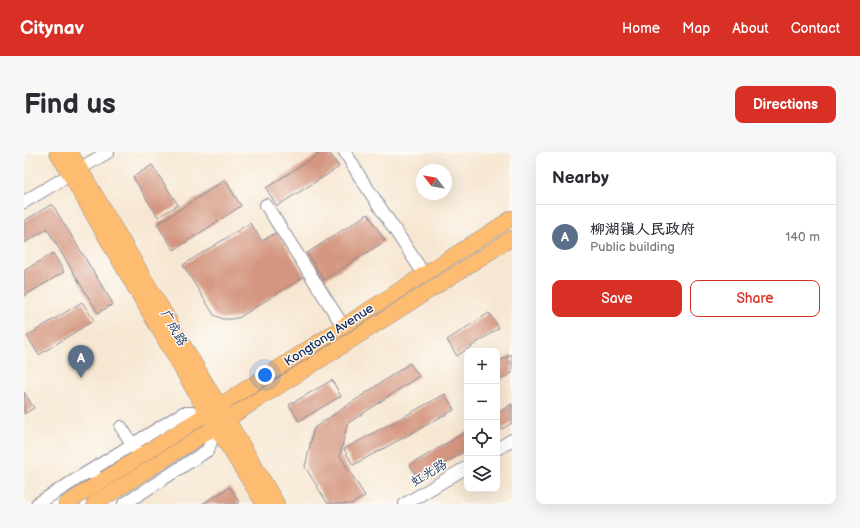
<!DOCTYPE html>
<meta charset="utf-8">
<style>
:root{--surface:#fff;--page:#f7f7f7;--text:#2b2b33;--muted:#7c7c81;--line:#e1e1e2;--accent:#d93025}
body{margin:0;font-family:"Balsamiq Sans","LXGW WenKai TC",sans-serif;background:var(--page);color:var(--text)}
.controls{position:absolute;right:12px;bottom:12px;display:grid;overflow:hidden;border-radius:8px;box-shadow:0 4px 16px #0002}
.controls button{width:36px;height:36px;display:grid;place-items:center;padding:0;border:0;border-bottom:1px solid var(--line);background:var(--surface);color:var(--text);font:20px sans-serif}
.compass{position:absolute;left:392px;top:12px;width:36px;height:36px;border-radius:50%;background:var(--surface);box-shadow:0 4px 16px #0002;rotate:301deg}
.you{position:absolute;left:241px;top:223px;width:14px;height:14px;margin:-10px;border:3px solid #fff;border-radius:50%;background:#1a73e8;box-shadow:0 0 0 6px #1a73e833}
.badge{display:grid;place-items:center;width:26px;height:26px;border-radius:50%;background:var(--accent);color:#fff;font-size:13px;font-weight:700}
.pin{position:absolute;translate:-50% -33px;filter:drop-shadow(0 1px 2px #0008)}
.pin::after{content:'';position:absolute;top:21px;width:14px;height:12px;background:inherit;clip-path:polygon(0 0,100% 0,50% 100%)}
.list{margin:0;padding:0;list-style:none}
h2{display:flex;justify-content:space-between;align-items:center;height:52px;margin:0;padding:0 16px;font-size:17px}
h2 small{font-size:13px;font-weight:400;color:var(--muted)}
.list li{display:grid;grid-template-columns:26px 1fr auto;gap:12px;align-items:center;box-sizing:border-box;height:64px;padding:0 16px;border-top:1px solid var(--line)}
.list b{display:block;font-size:15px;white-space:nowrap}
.list p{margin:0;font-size:13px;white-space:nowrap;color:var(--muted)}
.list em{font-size:13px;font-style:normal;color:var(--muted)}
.actions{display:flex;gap:8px;padding:12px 16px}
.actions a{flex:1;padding:9px 0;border:1px solid var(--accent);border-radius:8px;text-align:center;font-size:14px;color:var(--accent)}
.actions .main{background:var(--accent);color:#fff}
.icon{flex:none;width:22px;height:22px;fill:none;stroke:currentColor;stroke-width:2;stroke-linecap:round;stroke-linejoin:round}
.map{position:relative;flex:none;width:488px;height:352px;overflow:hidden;border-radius:8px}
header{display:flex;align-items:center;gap:24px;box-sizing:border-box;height:56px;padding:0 20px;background:var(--accent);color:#fff}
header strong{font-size:19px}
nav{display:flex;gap:22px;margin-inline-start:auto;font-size:14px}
.intro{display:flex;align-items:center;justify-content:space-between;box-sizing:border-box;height:96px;padding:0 24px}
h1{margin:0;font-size:28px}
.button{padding:10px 18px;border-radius:8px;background:var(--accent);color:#fff;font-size:14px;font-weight:700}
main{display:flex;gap:24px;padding:0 24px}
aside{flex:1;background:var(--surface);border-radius:8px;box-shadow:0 4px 16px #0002}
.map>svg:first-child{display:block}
.building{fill:#d49680}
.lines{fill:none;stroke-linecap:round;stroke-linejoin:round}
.minor-casing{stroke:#898b98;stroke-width:14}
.major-casing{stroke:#898b98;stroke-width:16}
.minor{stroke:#fff;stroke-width:12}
.major{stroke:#febc70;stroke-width:15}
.labels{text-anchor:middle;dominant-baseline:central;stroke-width:3;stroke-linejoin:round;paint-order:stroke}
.street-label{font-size:13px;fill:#1b2f5e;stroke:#fdfcf7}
</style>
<header>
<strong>Citynav</strong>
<nav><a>Home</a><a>Map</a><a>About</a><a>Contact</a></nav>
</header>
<div class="intro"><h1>Find us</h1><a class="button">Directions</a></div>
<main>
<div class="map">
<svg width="488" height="352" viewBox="0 0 488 352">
<rect width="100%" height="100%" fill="#fdfcf7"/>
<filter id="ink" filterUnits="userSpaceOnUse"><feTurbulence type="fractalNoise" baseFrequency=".025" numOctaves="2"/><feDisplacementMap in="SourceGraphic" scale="8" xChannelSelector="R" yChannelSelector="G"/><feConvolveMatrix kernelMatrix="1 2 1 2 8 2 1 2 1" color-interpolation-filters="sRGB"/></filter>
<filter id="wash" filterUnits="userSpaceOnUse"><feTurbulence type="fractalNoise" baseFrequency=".012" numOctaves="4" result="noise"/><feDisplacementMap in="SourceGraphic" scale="16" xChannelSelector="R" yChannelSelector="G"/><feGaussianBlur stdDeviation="0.9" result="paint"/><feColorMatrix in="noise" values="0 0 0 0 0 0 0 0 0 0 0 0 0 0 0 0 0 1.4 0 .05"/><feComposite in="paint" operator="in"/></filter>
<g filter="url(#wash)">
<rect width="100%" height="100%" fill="#f7e7d2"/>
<g id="blocks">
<path class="building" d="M298 0H305L315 15 253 54 242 36Z
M128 13 154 53 134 65 109 25Z
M201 28 217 54 150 98 133 72Z
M28 52 89 152 74 161 23 77 0 91V69Z
M344 62 361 89 300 128 283 101Z
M226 71 238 89 253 80 281 124 216 165 208 167H199L190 163 159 113Z
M29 101 40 120 0 144V119Z
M58 150 70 168 15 203 3 184Z
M465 161 475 176 433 204 423 188Z
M488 202V221L473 230V211Z
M386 211 395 224 323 272 316 304 341 344 328 352H304L281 315 290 276Z
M308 228 317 244 275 269 265 253Z
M0 240 10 256 0 262Z
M421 242 430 258 329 313 320 297Z
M488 252V271L473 280V261Z
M443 279V298L394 327 386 313Z
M206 335 215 350 212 352H178Z"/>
</g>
</g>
<g filter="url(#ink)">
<use href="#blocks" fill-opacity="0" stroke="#898b98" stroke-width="1"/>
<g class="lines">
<defs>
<path id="minor" d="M321 0 336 25 400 122
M0 50 84 0
M242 53 319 174
M97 275 112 298
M473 297 488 288
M64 320 159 261H183
M13 352 64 320 71 323
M100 352 184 298 192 275
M381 352 443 315"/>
<path id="major" d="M33 0 183 261 240 352
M46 0 253 352
M42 352 488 66
M70 352 488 86"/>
</defs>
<use href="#minor" class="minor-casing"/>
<use href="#major" class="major-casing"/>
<use href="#minor" class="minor"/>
<use href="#major" class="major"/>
</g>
</g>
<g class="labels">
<g class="street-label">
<text transform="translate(150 176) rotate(60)">广成路</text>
<text transform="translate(305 183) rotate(-33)">Kongtong Avenue</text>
<text transform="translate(405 321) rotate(-31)">虹光路</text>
</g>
</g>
</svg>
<div class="controls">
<button>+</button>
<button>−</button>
<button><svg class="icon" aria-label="locate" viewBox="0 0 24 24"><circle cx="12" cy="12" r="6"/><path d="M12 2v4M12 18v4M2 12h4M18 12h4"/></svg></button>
<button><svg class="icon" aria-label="layers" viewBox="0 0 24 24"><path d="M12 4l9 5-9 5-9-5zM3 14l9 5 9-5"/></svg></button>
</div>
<svg class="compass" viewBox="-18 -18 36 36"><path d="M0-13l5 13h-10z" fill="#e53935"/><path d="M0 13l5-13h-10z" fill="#7c7c81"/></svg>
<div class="you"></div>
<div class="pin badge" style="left:57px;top:226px;background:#5c6f8a">A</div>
</div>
<aside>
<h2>Nearby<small></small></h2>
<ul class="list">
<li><span class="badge" style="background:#5c6f8a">A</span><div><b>柳湖镇人民政府</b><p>Public building</p></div><em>140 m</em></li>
</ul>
<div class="actions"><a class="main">Save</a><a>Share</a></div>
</aside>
</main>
